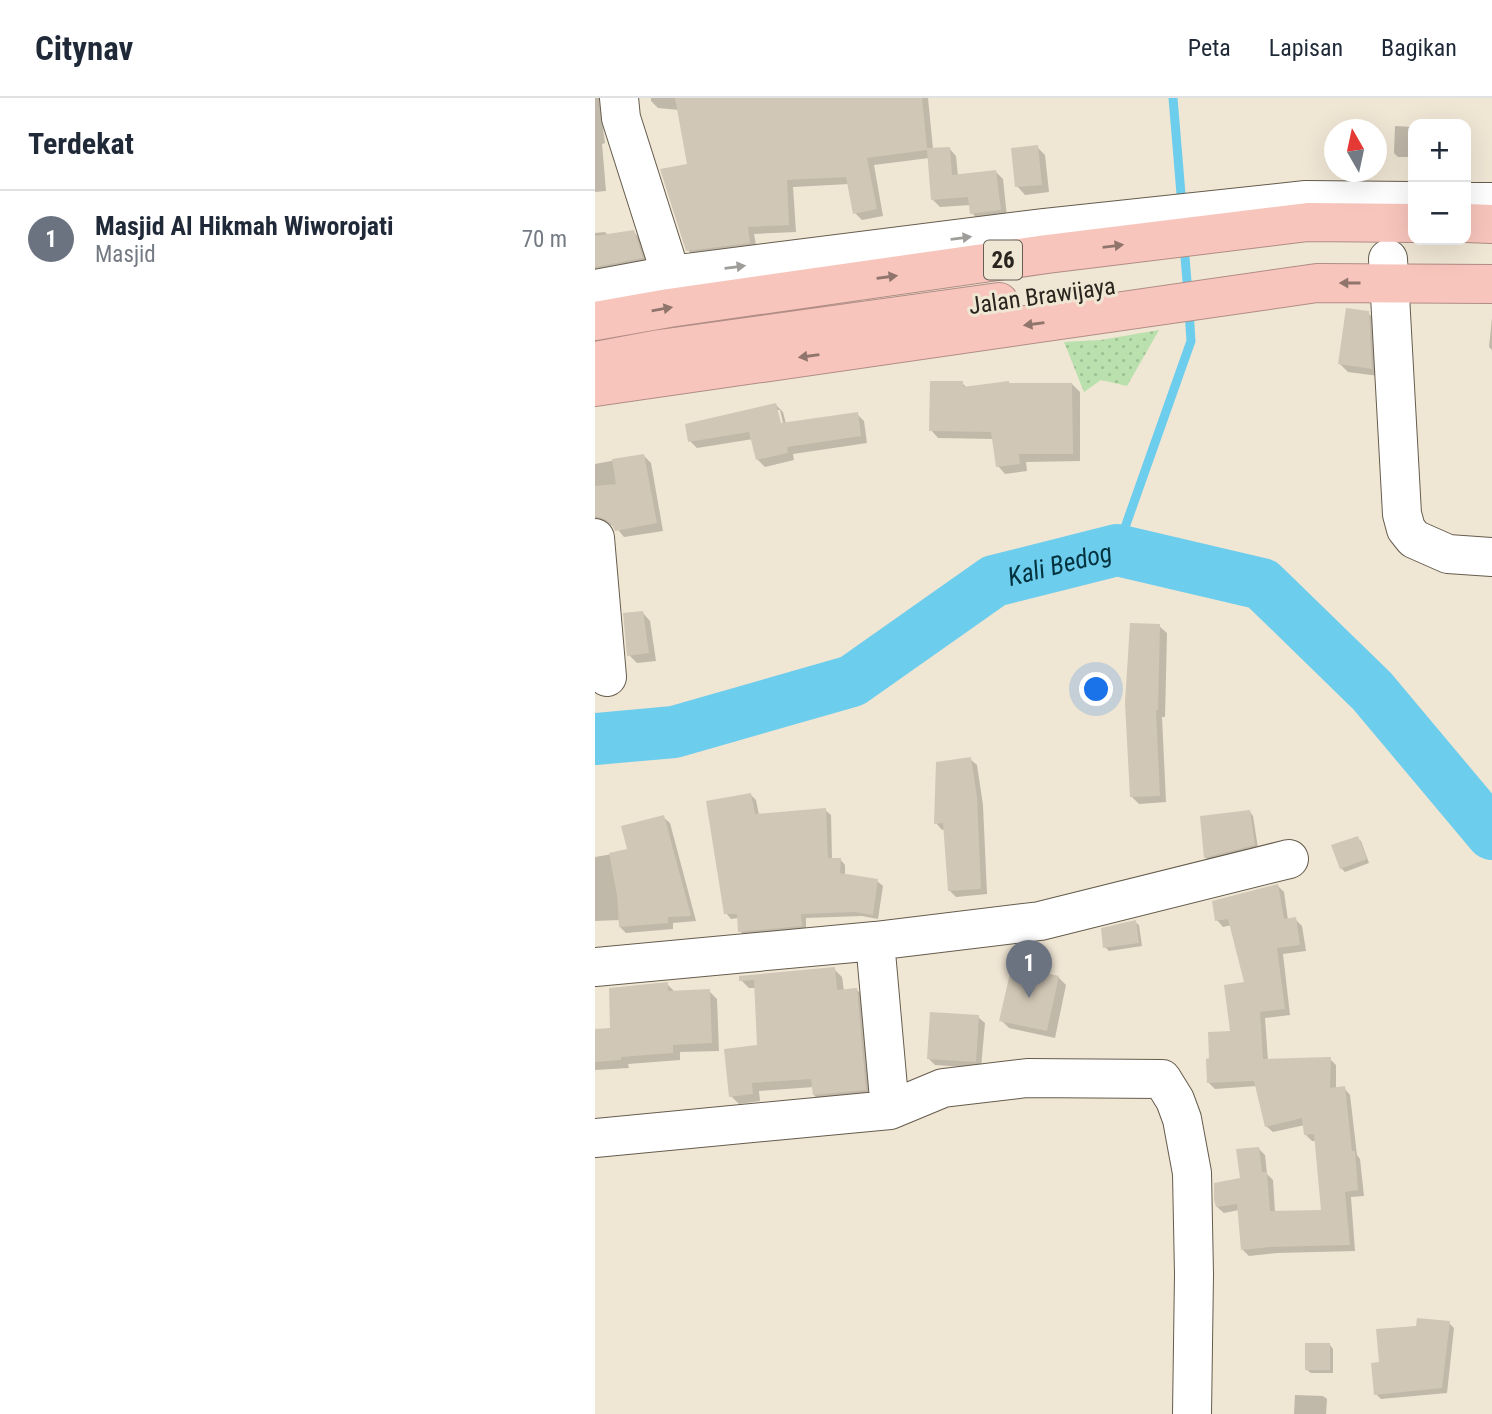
<!DOCTYPE html>
<html lang="id">
<meta charset="utf-8">
<style>
:root{--surface:#fff;--page:#f2f2f3;--text:#1f2937;--muted:#747a83;--line:#e0e1e3;--accent:#6240b9}
body{margin:0;font-family:"Roboto Condensed",sans-serif;background:var(--page);color:var(--text)}
.controls{position:absolute;right:21px;top:21px;display:grid;overflow:hidden;border-radius:14px;box-shadow:0 7px 28px #0002}
.controls button{width:63px;height:63px;display:grid;place-items:center;padding:0;border:0;border-bottom:2px solid var(--line);background:var(--surface);color:var(--text);font:35px sans-serif}
.compass{position:absolute;left:729px;top:21px;width:63px;height:63px;border-radius:50%;background:var(--surface);box-shadow:0 7px 28px #0002;rotate:351deg}
.you{position:absolute;left:502px;top:592px;width:24px;height:24px;margin:-18px;border:5px solid #fff;border-radius:50%;background:#1a73e8;box-shadow:0 0 0 10px #1a73e833}
.badge{display:grid;place-items:center;width:46px;height:46px;border-radius:50%;background:var(--accent);color:#fff;font-size:23px;font-weight:700}
.pin{position:absolute;translate:-50% -58px;filter:drop-shadow(0 2px 4px #0008)}
.pin::after{content:'';position:absolute;top:37px;width:24px;height:21px;background:inherit;clip-path:polygon(0 0,100% 0,50% 100%)}
.list{margin:0;padding:0;list-style:none}
h2{display:flex;justify-content:space-between;align-items:center;height:91px;margin:0;padding:0 28px;font-size:30px}
h2 small{font-size:23px;font-weight:400;color:var(--muted)}
.list li{display:grid;grid-template-columns:46px 1fr auto;gap:21px;align-items:center;box-sizing:border-box;height:98px;padding:0 28px;border-top:2px solid var(--line)}
.list b{display:block;font-size:26px;white-space:nowrap}
.list p{margin:0;font-size:23px;white-space:nowrap;color:var(--muted)}
.list em{font-size:23px;font-style:normal;color:var(--muted)}
.map{position:relative;flex:none;width:897px;height:1316px;overflow:hidden}
header{display:flex;align-items:center;gap:42px;box-sizing:border-box;height:98px;padding:0 35px;background:var(--surface);border-bottom:2px solid var(--line)}
header strong{font-size:33px}
nav{display:flex;gap:38px;margin-inline-start:auto;font-size:24px}
main{display:flex}
aside{flex:1;background:var(--surface)}
.map>svg:first-child{display:block}
.park{fill:url(#park-dots)}
.shadow{fill:#0003;fill-rule:evenodd}
.lines{fill:none;stroke-linecap:round;stroke-linejoin:round}
.stream{stroke:#6dcded;stroke-width:9}
.river{stroke:#6dcded;stroke-width:52}
.building{fill:#d1c7b6}
.minor-casing{stroke:#655c4d;stroke-width:40}
.highway-casing{stroke:#b08d85;stroke-width:40}
.minor{stroke:#fff;stroke-width:38}
.highway{stroke:#f8c5bc;stroke-width:38}
.oneway{fill:#9f9d9a}
.oneway2{fill:#90756d}
.labels{text-anchor:middle;dominant-baseline:central;stroke-width:6;stroke-linejoin:round;paint-order:stroke}
.shield{fill:#f0e6d4;stroke:#655f55;stroke-width:2}
.shield-label{font-size:23px;font-weight:bold;fill:#29251e}
.street-label{font-size:24px;fill:#29251e;stroke:#f0e6d4}
.water-label{font-size:26px;font-style:italic;fill:#03323f;stroke:#f0e6d4}
</style>
<header>
<strong>Citynav</strong>
<nav><a>Peta</a><a>Lapisan</a><a>Bagikan</a></nav>
</header>
<main>
<aside>
<h2>Terdekat<small></small></h2>
<ul class="list">
<li><span class="badge" style="background:#6b7280">1</span><div><b>Masjid Al Hikmah Wiworojati</b><p>Masjid</p></div><em>70 m</em></li>
</ul>
</aside>
<div class="map">
<svg width="897" height="1316" viewBox="0 0 897 1316">
<defs>
<pattern id="park-dots" width="8" height="8" patternUnits="userSpaceOnUse" patternTransform="scale(1.75)"><rect width="8" height="8" fill="#b9e0ad"/><path d="M2 2h.1M6 6h.1" fill="none" stroke="#9fc094" stroke-width="1.8" stroke-linecap="round"/></pattern>
</defs>
<rect width="100%" height="100%" fill="#f0e6d4"/>
<path class="park" d="M564 232 532 288 506 282 489 294 469 244 506 242Z"/>
<path class="shadow" d="M0 0H4L10 45 7 46 11 93 0 94Z
M56 0H333L338 51 354 50 361 58 363 78 401 74 408 81 412 119 384 122 377 115 376 107 345 109 337 101 334 60 279 67 288 118 267 122 260 115 254 86 198 89 201 134 159 136 162 152 100 160 93 152 94 68 84 12 63 10 56 3Z
M800 28 818 29V59H803L799 55Z
M442 49 450 57 454 94 430 97 422 88Z
M38 133 46 142 54 168 0 179V135L10 134 13 137Z
M773 215 781 223 784 278 753 274 745 266Z
M897 220V252L894 249Z
M414 284 415 286H477L485 294V363L431 364 432 373 410 376 403 368 399 341 343 340 336 332 367 285 372 290Z
M181 307 188 314 191 326 262 316 269 323 272 345 198 356 199 362 170 369 163 362 158 341 102 350 95 343ZM181 312H185L190 333 186 334Z
M48 357 56 365 68 433 29 439 20 428 7 425 0 427V366Z
M47 514 55 523 61 563 42 565 34 557Z
M564 528 572 535 570 619H567L571 704 544 706 536 698Z
M375 661 382 667 388 707 392 796 361 799 354 792 350 731 347 732 341 725Z
M156 697 161 702 164 717 230 712 236 717 237 761H245L250 767V778L282 783 288 788 283 821 267 818 211 820V833L150 838 145 833 144 820 136 821 131 815Z
M655 714 658 718 663 750 614 762 610 759Z
M68 719 75 725 101 823 78 825V831L31 835 25 829V822L0 823V759L35 753Z
M762 740 766 743 774 765 750 774 746 770Z
M683 788 689 794 693 822 700 821 707 828 711 853 688 856 695 917 670 920 673 963 735 961 741 967V991L749 990 755 997 762 1057 765 1061 769 1098 756 1099 760 1153 682 1155 654 1158 647 1151 644 1112 629 1115 622 1109 647 1081 663 1050 670 1057 672 1076 678 1082 680 1114 728 1113 721 1043H717L711 1037 710 1027 678 1034 671 1028 662 988 620 991 614 985 637 935 651 886 637 827 628 829 622 822Z
M540 824 544 827 547 848 514 853 510 849Z
M239 871 247 879 249 893 262 892 270 900 279 1000 227 1005 219 997V989L164 993 165 1003 144 1006 136 998 164 948 161 890H154L146 882Z
M463 879 471 887 460 940 414 930 406 922Z
M72 886 81 895 114 893 122 901 124 953 85 954V962L33 966 34 970 0 972V933L17 932Z
M383 919 390 925 386 970 340 967 334 961Z
M854 1225 859 1230 852 1295 786 1301 781 1296 785 1266Z
M735 1247 738 1251V1275H716L712 1272Z
M700 1297 728 1298 732 1301 731 1316H699Z"/>
<g class="lines">
<path class="stream" d="M578 0 586 96
M590 159 593 196
M522 452 596 243 594 213"/>
<path class="river" id="s1" d="M0 641 79 634 257 583 399 483 522 452 667 486 777 593 897 736"/>
</g>
<path class="building" d="M80 0H327L332 50 355 49 357 77 401 72 406 112 375 116 373 99 336 102 332 52 272 60 282 111 258 116 251 79 192 82 194 127 153 129 155 145 91 153 65 71 92 66Z
M443 47 447 87 420 89 416 50Z
M39 132 48 160 0 169V138Z
M751 210 774 213 777 271 743 266Z
M335 283H368V289L414 283V285H477L478 356H424L425 366 401 369 396 334 334 333Z
M181 305 186 325 263 314 266 338 192 349 193 355 161 362 154 334 93 344 90 326Z
M49 356 62 425 20 433 17 427 10 421 0 418V388L21 386 17 361Z
M48 513 54 555 32 558 28 515Z
M535 525 565 526 563 613 561 612 565 698 535 699 530 605Z
M376 659 382 699 386 791 353 793 348 725 339 726 341 664Z
M156 695 160 716 231 710 233 760H246L245 775 283 781 278 817 260 814 206 816 207 828 143 834 142 816H129L111 703Z
M655 712 660 747 609 760 605 718Z
M69 717 96 818 73 819V825L24 829 22 797 14 755 32 751 26 728Z
M763 738 772 761 745 771 736 747Z
M683 786 689 821 701 819 705 847 682 850 690 911 665 914 668 961 736 959 735 990 750 988 757 1053H760L763 1092 750 1094 755 1147 675 1149 646 1152 642 1106 621 1109 619 1102V1085L645 1080 641 1051 664 1049 667 1074H672L675 1113 726 1112 719 1036 709 1037 707 1020 670 1029 659 983 612 985 611 961 614 960 613 934 635 933 629 887 649 884 633 821 620 823 617 803Z
M541 822 544 845 508 850 506 830Z
M417 867 464 878 452 933 404 923Z
M240 869 242 892 262 890 271 992 218 997 216 981 157 985 158 996 134 999 129 951 162 947 159 882 144 883V878Z
M73 884V893L115 891 117 945 78 947V955L26 959V962L0 964V931L15 930 14 890Z
M335 914 384 917 381 964 332 961Z
M822 1220 855 1223 847 1290 779 1297 776 1265 784 1264 781 1231 821 1228Z
M710 1245H735V1272H710Z"/>
<g class="lines">
<defs>
<path id="minor" d="M24 0 26 20 76 177
M871 104H897
M793 161 807 416 811 431 819 441 853 456 897 459
M0 191 76 177 448 130 711 102 818 103
M0 440 12 579
M280 843 295 1012
M0 869 280 843 445 823 694 761
M0 1040 295 1012 348 990 432 980 567 981 580 1002 587 1021 597 1075 599 1176 597 1316"/>
<path id="highway" d="M871 125 897 126
M0 223 74 210 452 156 713 124 818 125
M0 263 65 251 404 204
M0 289 722 185 897 186"/>
</defs>
<use href="#minor" class="minor-casing"/>
<use href="#highway" class="highway-casing"/>
<use href="#minor" class="minor"/>
<use href="#highway" class="highway"/>
</g>
<defs><path id="oneway-solid" d="M-6-.8H1V-3.2L6.5 0L1 3.2V.8H-6Z" transform="scale(1.75)"/></defs>
<g class="oneway">
<use href="#oneway-solid" transform="translate(366 140) rotate(-7)"/>
<use href="#oneway-solid" transform="translate(140 169) rotate(-7)"/>
</g>
<g class="oneway2">
<use href="#oneway-solid" transform="translate(518 148) rotate(-7)"/>
<use href="#oneway-solid" transform="translate(292 179) rotate(-8)"/>
<use href="#oneway-solid" transform="translate(755 185) rotate(-180)"/>
<use href="#oneway-solid" transform="translate(67 211) rotate(-10)"/>
<use href="#oneway-solid" transform="translate(439 226) rotate(172)"/>
<use href="#oneway-solid" transform="translate(214 258) rotate(172)"/>
</g>
<g class="labels">
<rect class="shield" x="389" y="142.5" width="38" height="39" rx="5"/>
<g class="shield-label">
<text x="408" y="162">26</text>
</g>
<g class="street-label">
<text transform="translate(447 198) rotate(-8)">Jalan Brawijaya</text>
</g>
<g class="water-label">
<text stroke="none"><textPath href="#s1" startOffset="506">Kali Bedog</textPath></text>
</g>
</g>
</svg>
<div class="controls">
<button>+</button>
<button>−</button>
</div>
<svg class="compass" viewBox="-18 -18 36 36"><path d="M0-13l5 13h-10z" fill="#e53935"/><path d="M0 13l5-13h-10z" fill="#747a83"/></svg>
<div class="you"></div>
<div class="pin badge" style="left:434px;top:900px;background:#6b7280">1</div>
</div>
</main>
